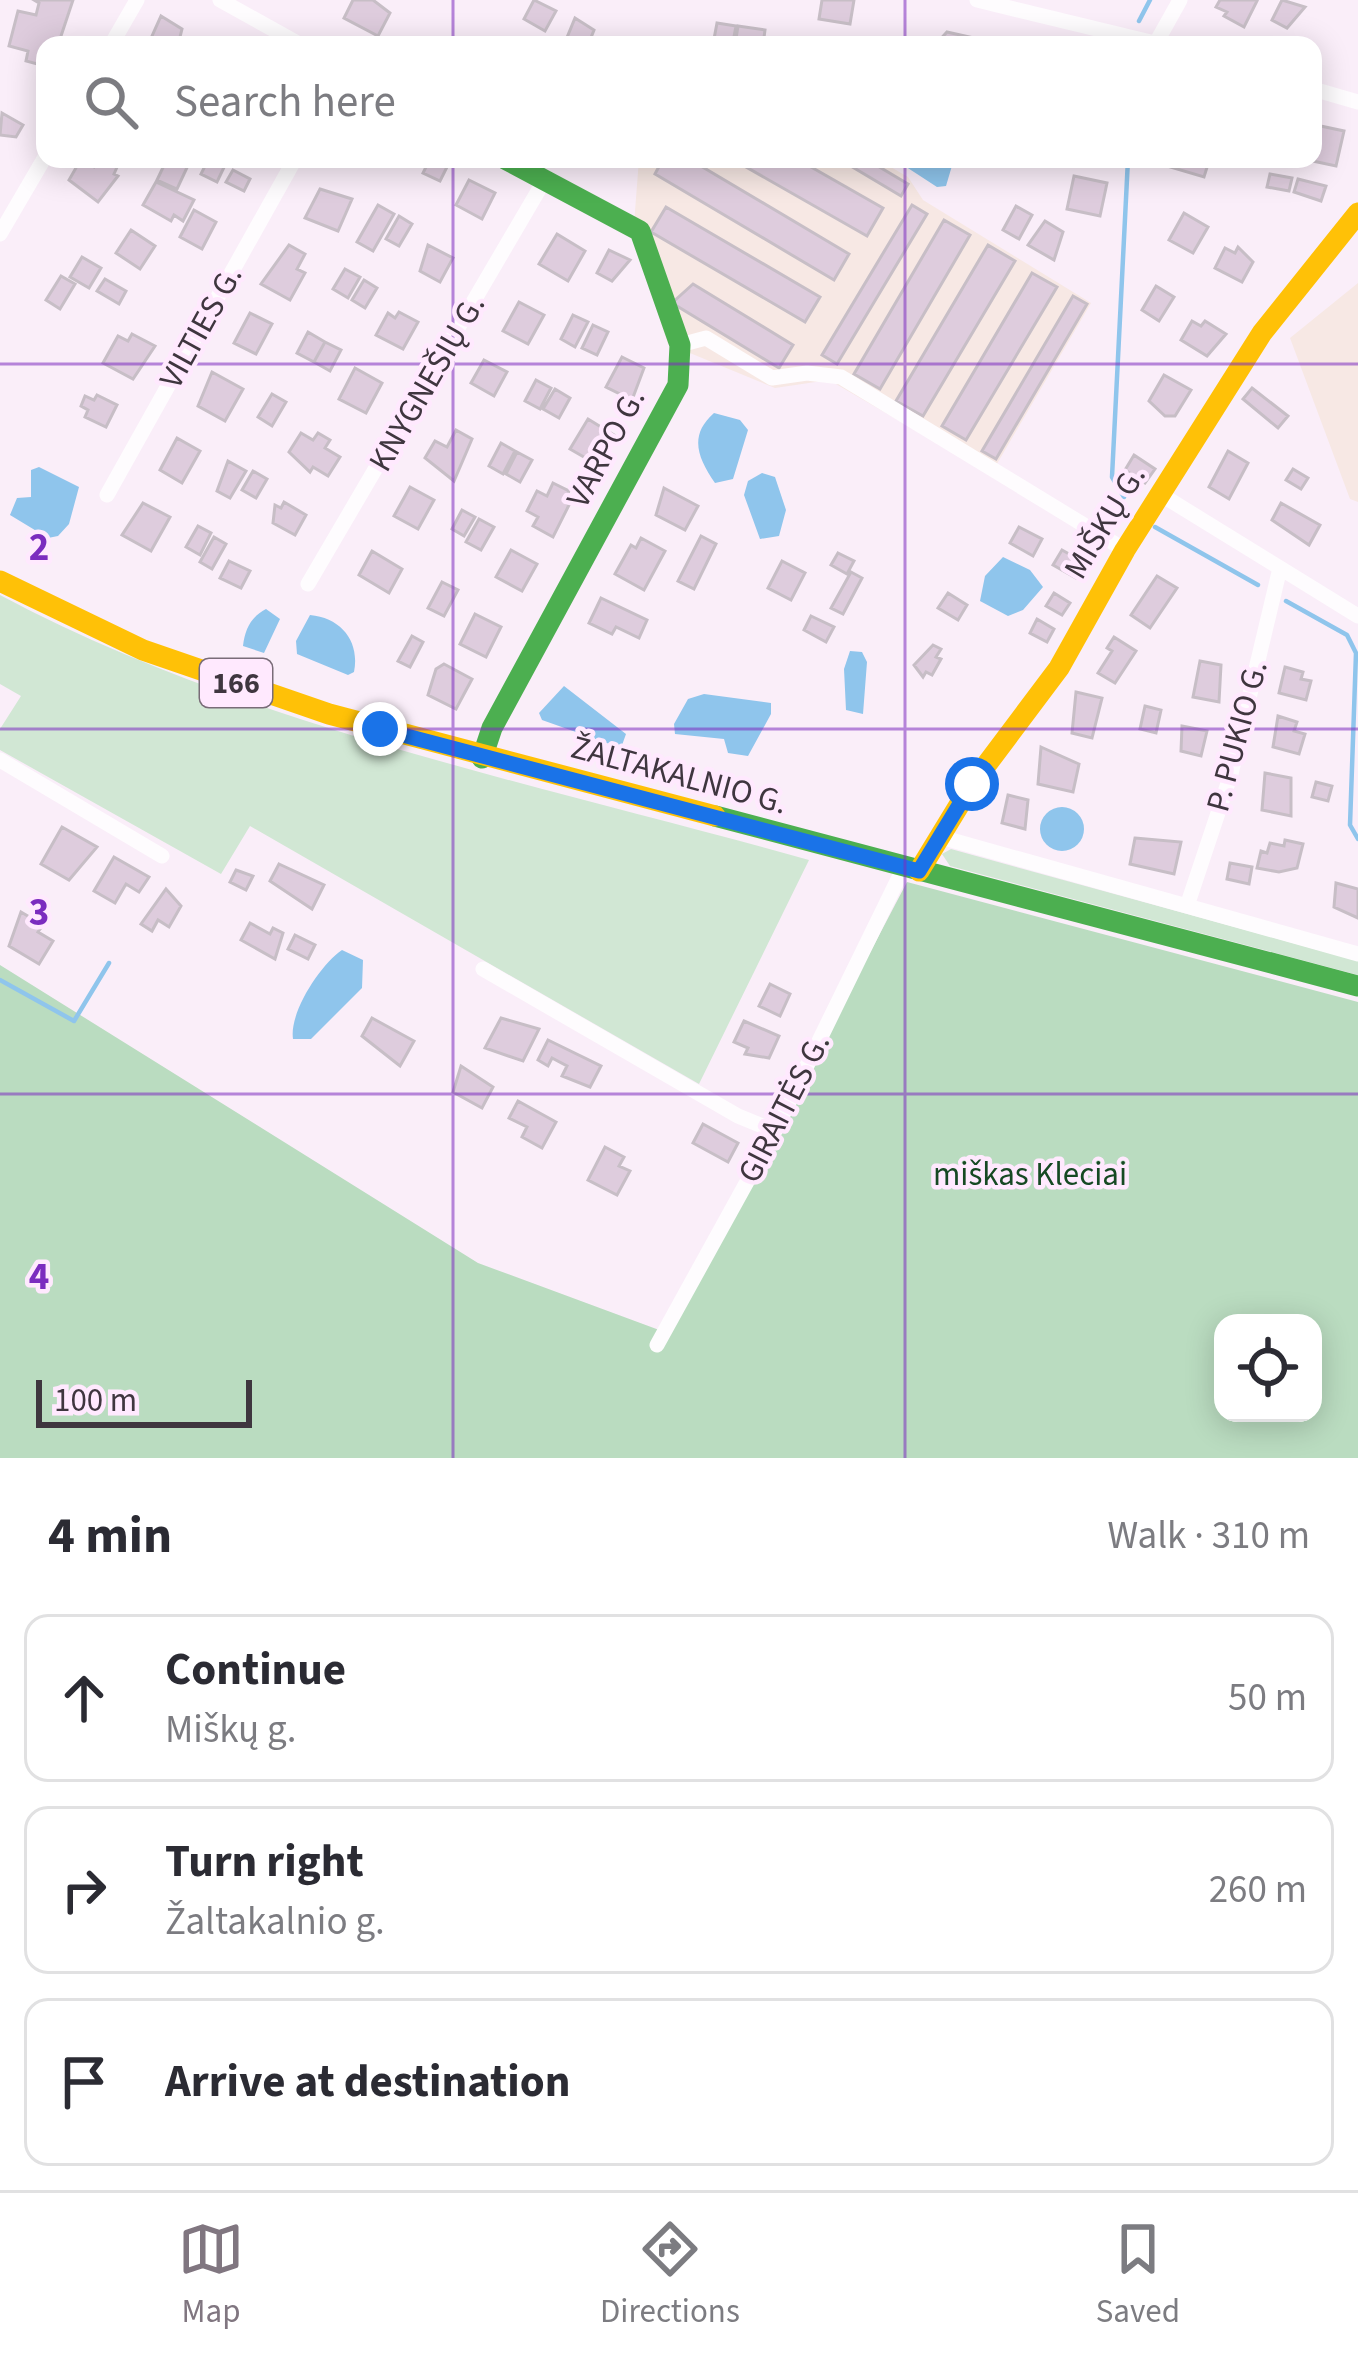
<!DOCTYPE html>
<meta charset="utf-8">
<style>
:root{--surface:#fff;--page:#f7f7f7;--text:#2b2b33;--muted:#7c7c81;--line:#e1e1e2;--accent:#807680}
body{margin:0;font-family:"Source Sans 3",sans-serif;background:var(--page);color:var(--text)}
.controls{position:absolute;right:36px;bottom:36px;display:grid;overflow:hidden;border-radius:24px;box-shadow:0 6px 30px #0003}
.controls button{width:108px;height:108px;display:grid;place-items:center;padding:0;border:0;border-bottom:3px solid var(--line);background:var(--surface);color:var(--text);font:60px sans-serif}
.scale{position:absolute;left:36px;bottom:30px;width:216px;box-sizing:border-box;padding-left:12px;border:6px solid #3f363f;border-top:0;font-size:33px;line-height:42px;white-space:nowrap;color:#3f363f;-webkit-text-stroke:9px #ffe9fe;paint-order:stroke}
.stop{position:absolute;width:36px;height:36px;margin:-27px;border:9px solid #1a73e8;border-radius:50%;background:#fff}
.stop.end{background:#1a73e8;border-color:#fff;box-shadow:0 3px 12px #0008}
.list{margin:0;padding:0;list-style:none}
h2{display:flex;justify-content:space-between;align-items:center;height:156px;margin:0;padding:0 48px;font-size:51px}
h2 small{font-size:39px;font-weight:400;color:var(--muted)}
.list li{display:grid;grid-template-columns:78px 1fr auto;gap:36px;align-items:center;box-sizing:border-box;height:168px;margin:0 24px 24px;padding:0 24px;border:3px solid var(--line);border-radius:24px}
.list b{display:block;font-size:45px;white-space:nowrap}
.list p{margin:0;font-size:39px;white-space:nowrap;color:var(--muted)}
.list em{font-size:39px;font-style:normal;color:var(--muted)}
.icon{flex:none;width:66px;height:66px;fill:none;stroke:currentColor;stroke-width:2;stroke-linecap:round;stroke-linejoin:round}
.map{position:relative;flex:none;width:1358px;height:1458px;overflow:hidden}
.search{position:absolute;background:var(--surface);box-shadow:0 6px 30px #0003;left:36px;right:36px;top:36px;height:132px;display:flex;align-items:center;gap:30px;box-sizing:border-box;padding:0 42px;border-radius:24px;color:var(--muted);font-size:45px}
.sheet{height:732px;background:var(--surface)}
nav{display:flex;justify-content:space-around;align-items:center;box-sizing:border-box;height:168px;border-top:3px solid var(--line);background:var(--surface);font-size:33px;color:var(--muted)}
nav a{display:grid;justify-items:center;gap:6px}
nav .on{color:var(--accent)}
.map>svg:first-child{display:block}
.industrial{fill:#f7e8e4}
.green{fill:#d1e7d4}
.forest{fill:#badcc0;fill-rule:evenodd}
.water{fill:#8fc5ec}
.lines{fill:none;stroke-linecap:round;stroke-linejoin:round}
.stream{stroke:#8fc5ec;stroke-width:4.5}
.building{fill:#deccdd;stroke:#c7bec6;stroke-width:3}
.street{stroke:#fefcfe;stroke-width:15}
.fast{stroke:#4caf50;stroke-width:21}
.slow{stroke:#ffc107;stroke-width:21}
.route{stroke:#1a73e8;stroke-width:15}
.grid{fill:none;stroke:#7b2cbf;stroke-width:3;stroke-opacity:0.55}
.labels{text-anchor:middle;dominant-baseline:central;stroke-width:9;stroke-linejoin:round;paint-order:stroke}
.shield{fill:#ffe9fe;stroke:#796c78;stroke-width:3}
.shield-label{font-size:30px;font-weight:bold;fill:#3f363f}
.street-label{font-size:33px;fill:#3f363f;stroke:#ffe9fe}
.park-label{font-size:33px;fill:#164923;stroke:#ffe9fe}
.grid-label{font-size:39px;text-anchor:middle;font-weight:bold;fill:#7b2cbf;stroke:#ffe9fe;stroke-width:9;stroke-linejoin:round;paint-order:stroke}
</style>
<div class="map">
<svg width="1358" height="1458" viewBox="0 0 1358 1458">
<rect width="100%" height="100%" fill="#faeef9"/>
<path class="industrial" d="M639 159H877L908 177 923 200 1091 303 991 474 829 380 775 388 668 344 633 237Z
M1358 283V502L1350 499 1290 338Z"/>
<path class="green" d="M0 595C242 725 545 786 809 860L699 1084 250 826 221 874 0 750V729L21 696 0 684Z
M951 849 1358 961V975L950 866 942 854Z"/>
<path class="forest" d="M907 882 1358 1002V1458H0V965L478 1263 670 1334ZM1223 1323H1313V1413H1223Z"/>
<path class="water" d="M894 159H954L946 186 937 187Z
M714 413 740 420 748 430 733 479 715 483C697 457 689 435 714 413Z
M39 467 79 487 69 524 58 536 48 538 10 515 17 498 31 497V470Z
M762 473 775 477 786 510 779 536 760 539 744 495 748 481Z
M1003 557 1030 570 1043 587 1023 610 1008 616 980 601 985 576Z
M266 609 280 619 264 653 243 646C245 629 251 617 266 609Z
M310 615C342 618 360 642 354 672L348 675 297 654 296 641Z
M850 651 862 652 867 662 863 714 846 710 844 669Z
M564 686 626 734 621 748 542 720 539 713Z
M704 694 771 703V714L748 756 728 753 724 739 675 734 674 724 688 699Z
M1040 829a22 22 0 1 1 44 0a22 22 0 1 1-44 0Z
M342 950 363 960 362 988 311 1039H293C289 1012 321 964 342 950Z"/>
<g class="lines">
<path class="stream" d="M1139 21 1150 0
M1124 497 1112 477 1128 159
M1155 527 1258 585
M1286 601 1347 635 1356 653 1350 825 1358 839
M0 980 74 1021 109 963"/>
</g>
<path class="building" d="M73 0 58 45H45V66L26 61 28 51 9 46 18 11 36 15 39 3 34 0Z
M353 0H373L390 13 378 36 344 18Z
M534 0 556 11 545 31 524 19Z
M822 0H854L850 24 819 19Z
M1220 0H1255L1257 1 1244 27 1224 16 1227 12 1216 7Z
M1282 0 1305 7 1287 28 1272 20Z
M161 16 182 29 178 45H148Z
M575 18 594 30 588 45 566 40Z
M717 23 736 26 733 42 714 39Z
M738 26 765 30 763 45H735Z
M947 32 978 39 977 45H935Z
M2 113 23 125 16 137 0 135Z
M1316 125 1344 131 1336 166 1308 160 1313 159Z
M81 159 94 167 99 159 118 165 114 174 118 176 98 202 69 180Z
M167 159H191L177 189 157 180Z
M430 159H451L440 181 423 173Z
M663 159H689L849 254 834 280 655 174Z
M732 159H797L883 208 867 236Z
M839 159H866L908 184 901 196Z
M1161 159H1203L1209 161 1204 177 1160 164Z
M194 161 226 159 227 161 217 182 201 174 205 166Z
M233 170 250 179 244 191 226 182Z
M1270 174 1292 178 1289 191 1267 187Z
M1074 176 1107 183 1100 216 1067 209Z
M1298 179 1326 186 1321 201 1294 192Z
M469 180 495 193 482 219 456 205Z
M156 182 194 200 183 221 174 215 171 221 143 205Z
M320 189 352 199 338 231 305 218Z
M378 205 394 214 373 251 357 242Z
M912 205 927 214 837 364 822 355Z
M1016 206 1032 215 1019 239 1003 230Z
M666 207 820 297 805 322 651 232Z
M194 210 216 222 202 249 180 237Z
M1184 213 1208 227 1193 253 1169 240Z
M399 216 412 224 399 246 386 239Z
M944 220 970 235 880 389 854 374Z
M1045 221 1063 232 1054 260 1028 245Z
M131 230 155 246 140 269 116 253Z
M557 234 585 251 568 281 539 264Z
M289 245 305 254 297 269 305 273 290 300 261 284Z
M428 245 453 258 440 282 420 271Z
M988 245 1015 261 923 416 896 401Z
M1238 247 1253 262 1242 282 1215 268 1225 248 1235 253Z
M609 250 630 260 612 281 597 273Z
M82 257 101 268 89 288 70 277Z
M345 269 360 277 348 298 333 289Z
M1032 273 1057 287 966 440 942 426Z
M61 276 75 284 60 309 46 300Z
M105 279 126 291 119 304 97 291Z
M364 280 377 288 365 308 352 300Z
M693 284 793 345 779 368 672 303Z
M1156 286 1174 297 1159 321 1142 310Z
M1073 296 1087 304 996 459 982 451Z
M519 302 544 315 528 344 503 331Z
M399 312 418 322 403 349 376 335 388 313 395 318Z
M250 313 272 324 256 354 234 343Z
M573 315 588 322 575 347 561 339Z
M1192 321 1201 326 1205 321 1226 334 1207 356 1181 340Z
M593 325 608 332 597 355 582 348Z
M308 332 325 342 314 362 297 353Z
M132 334 155 346 133 379 103 363 118 336 128 341Z
M325 342 341 350 330 371 314 362Z
M622 357 644 368 632 400 606 387Z
M484 360 507 372 494 396 471 383Z
M355 368 382 383 366 413 339 399Z
M212 372 243 389 225 421 198 406Z
M1164 375 1191 390 1175 416H1165L1149 401Z
M536 380 551 388 540 409 525 401Z
M1252 388 1288 416 1278 428 1243 399Z
M555 389 570 398 559 418 543 409Z
M272 394 286 402 272 426 258 417Z
M97 395 117 405 106 427 85 417 88 410 81 406 85 396 94 400Z
M588 419 614 435 596 464 570 449Z
M456 430 472 439 454 481 425 458 435 441 447 447Z
M301 433 313 440 318 433 330 440 325 448 340 457 328 476 313 467 310 472 289 452Z
M177 438 200 451 182 483 160 470Z
M501 443 515 451 503 474 489 466Z
M1228 451 1248 463 1229 499 1209 487Z
M517 452 532 460 520 482 506 474Z
M1134 455 1155 469 1145 483 1125 470Z
M228 461 246 471 230 498 217 491Z
M1293 469 1308 478 1301 489 1286 480Z
M253 471 267 479 256 498 242 490Z
M553 483 569 491 564 502 569 505 553 537 533 526 538 517 527 511 537 491 547 496Z
M410 487 434 500 418 529 394 516Z
M664 488 698 506 685 530 656 515Z
M284 502 306 515 295 535 273 523 275 505 281 508Z
M143 503 170 517 151 551 122 535Z
M1281 503 1320 525 1309 545 1272 520Z
M462 510 475 517 464 536 452 529Z
M479 519 494 527 481 550 466 542Z
M198 526 211 533 200 555 186 547Z
M1019 527 1042 539 1033 556 1010 543Z
M701 536 716 544 694 589 678 581Z
M214 537 226 544 212 569 200 562Z
M641 538 665 551 644 590 615 574 631 545 636 548Z
M511 550 537 564 522 591 496 577Z
M1062 550 1085 563 1076 578 1053 565Z
M372 551 402 569 389 593 359 575Z
M838 553 854 561 847 574 831 565Z
M229 561 250 571 241 588 220 578Z
M782 561 805 573 791 600 768 588Z
M851 572 862 578 843 614 831 608Z
M1157 576 1177 588 1150 628 1131 615Z
M442 582 458 590 444 616 428 608Z
M948 593 967 605 958 620 938 608Z
M1054 593 1070 603 1062 615 1046 606Z
M601 598 647 620 639 638 616 627 612 634 589 623Z
M475 614 501 627 486 657 460 644Z
M811 616 834 627 826 642 804 630Z
M1037 619 1054 629 1047 642 1030 633Z
M412 636 423 642 410 667 398 661Z
M1114 637 1136 651 1115 683 1098 673 1112 651 1107 648Z
M933 645 941 649 936 657 941 659 932 675 926 672 923 677 914 665Z
M1200 661 1221 665 1219 702 1193 697Z
M444 664 472 679 456 709 428 695 436 669Z
M1285 667 1303 672 1301 679 1311 681 1306 700 1279 693Z
M1076 692 1102 698 1092 738 1072 733Z
M1145 706 1161 710 1156 733 1140 729Z
M1278 716 1297 722 1294 731 1305 734 1299 754 1273 747Z
M1182 726 1207 731 1201 756 1181 751Z
M1041 747 1079 764 1073 792 1038 784Z
M1265 773 1291 778V816L1262 810Z
M1316 782 1332 786 1328 801 1312 797Z
M1008 795 1028 800 1025 829 1002 823Z
M62 827 97 847 69 880 41 864Z
M1135 838 1181 842 1174 874 1130 864Z
M1285 840 1303 844 1297 868 1279 872 1257 868 1261 851 1267 853 1270 843 1284 846Z
M114 857 149 877 139 892 126 884 115 903 94 891Z
M1230 863 1252 867 1249 884 1227 879Z
M279 864 324 885 312 909 270 881Z
M236 870 253 876 246 890 230 882Z
M1336 883 1358 889V918L1334 907Z
M166 889 181 906 169 927 158 920 152 931 141 924Z
M21 912 43 925 38 932 53 941 39 964 9 946Z
M250 923 270 934 273 928 283 933 275 959 241 940Z
M295 935 315 945 308 959 288 949Z
M770 984 790 994 780 1016 759 1006Z
M372 1018 414 1041 400 1066 362 1036Z
M501 1018 539 1029 523 1061 485 1048Z
M744 1021 779 1036 769 1058 745 1054 748 1048 734 1042Z
M548 1040 601 1066 590 1087 562 1076 567 1066 552 1058 548 1066 538 1060Z
M461 1066 493 1087 482 1108 453 1092Z
M518 1101 556 1122 542 1148 522 1137 527 1127 509 1118Z
M703 1124 738 1143 728 1162 693 1143Z
M605 1147 624 1157 619 1166 630 1171 617 1195 588 1180Z"/>
<g class="lines">
<path class="street" d="M220 0 301 45
M977 0 1163 45
M1156 43 1180 0
M111 45 137 0
M1313 89 1358 102
M0 234 45 157
M680 345 706 338 772 378 807 373 841 377 1125 550
M1160 494 1358 616
M107 495 295 159
M308 584 544 181
M0 760 162 856
M937 836 1358 954
M1188 903 1231 774 1280 568
M483 969 738 1116 775 1131
M657 1345 775 1131 904 867"/>
<path class="fast" d="M482 758 492 728 678 385 680 345 640 231 505 159
M715 816 1358 986"/>
<path class="slow" d="M0 581 143 650 329 714 715 816
M919 871 972 784 1059 668 1125 550 1262 333 1358 213"/>
</g>
<g class="lines">
<path class="route" d="M380 729 919 871 972 784"/>
</g>
<path class="grid" d="M453 0V45M905 0V45M453 159V1458M905 159V1458M0 364H1358M0 729H1358M0 1094H1358"/>
<g class="labels">
<rect class="shield" x="200" y="659" width="72" height="48" rx="9"/>
<g class="shield-label">
<text x="236" y="683">166</text>
</g>
<g class="street-label">
<text transform="translate(201 327) rotate(-61)">VILTIES G.</text>
<text transform="translate(427 383) rotate(-60)">KNYGNEŠIŲ G.</text>
<text transform="translate(606 448) rotate(-62)">VARPO G.</text>
<text transform="translate(1105 522) rotate(-59)">MIŠKŲ G.</text>
<text transform="translate(1237 736) rotate(-75)">P. PUKIO G.</text>
<text transform="translate(679 775) rotate(15)">ŽALTAKALNIO G.</text>
<text transform="translate(784 1108) rotate(-63)">GIRAITĖS G.</text>
</g>
<g class="park-label">
<text x="1030" y="1174">miškas Kleciai</text>
</g>
</g>
<g class="grid-label">
<text x="39" y="560">2</text>
<text x="39" y="925">3</text>
<text x="39" y="1289">4</text>
</g>
</svg>
<div class="controls">
<button><svg class="icon" aria-label="locate" viewBox="0 0 24 24"><circle cx="12" cy="12" r="6"/><path d="M12 2v4M12 18v4M2 12h4M18 12h4"/></svg></button>
</div>
<div class="scale">100 m</div>
<div class="stop" style="left:972px;top:784px"></div>
<div class="stop end" style="left:380px;top:729px"></div>
<div class="search"><svg class="icon" aria-label="search" viewBox="0 0 24 24"><circle cx="10" cy="10" r="6"/><path d="M15 15l6 6"/></svg>Search here</div>
</div>
<section class="sheet">
<h2>4 min<small>Walk · 310 m</small></h2>
<ul class="list">
<li><svg class="icon" aria-label="ahead" viewBox="0 0 24 24"><path d="M12 20V5M6 11l6-6 6 6"/></svg><div><b>Continue</b><p>Miškų g.</p></div><em>50 m</em></li>
<li><svg class="icon" aria-label="right" viewBox="0 0 24 24"><path d="M7 20v-9h11M14 6l5 5-5 5"/></svg><div><b>Turn right</b><p>Žaltakalnio g.</p></div><em>260 m</em></li>
<li><svg class="icon" aria-label="arrive" viewBox="0 0 24 24"><path d="M6 21V4h12l-3 4 3 4H6"/></svg><div><b>Arrive at destination</b></div></li>
</ul>
</section>
<nav>
<a class="on"><svg class="icon" aria-label="map" viewBox="0 0 24 24"><path d="M3 6l6-2 6 2 6-2v14l-6 2-6-2-6 2zM9 4v14M15 6v14"/></svg>Map</a>
<a><svg class="icon" aria-label="directions" viewBox="0 0 24 24"><path d="M12 3l9 9-9 9-9-9zM9 14v-3h6M13 9l2 2-2 2"/></svg>Directions</a>
<a><svg class="icon" aria-label="saved" viewBox="0 0 24 24"><path d="M7 4h10v16l-5-4-5 4z"/></svg>Saved</a>
</nav>
